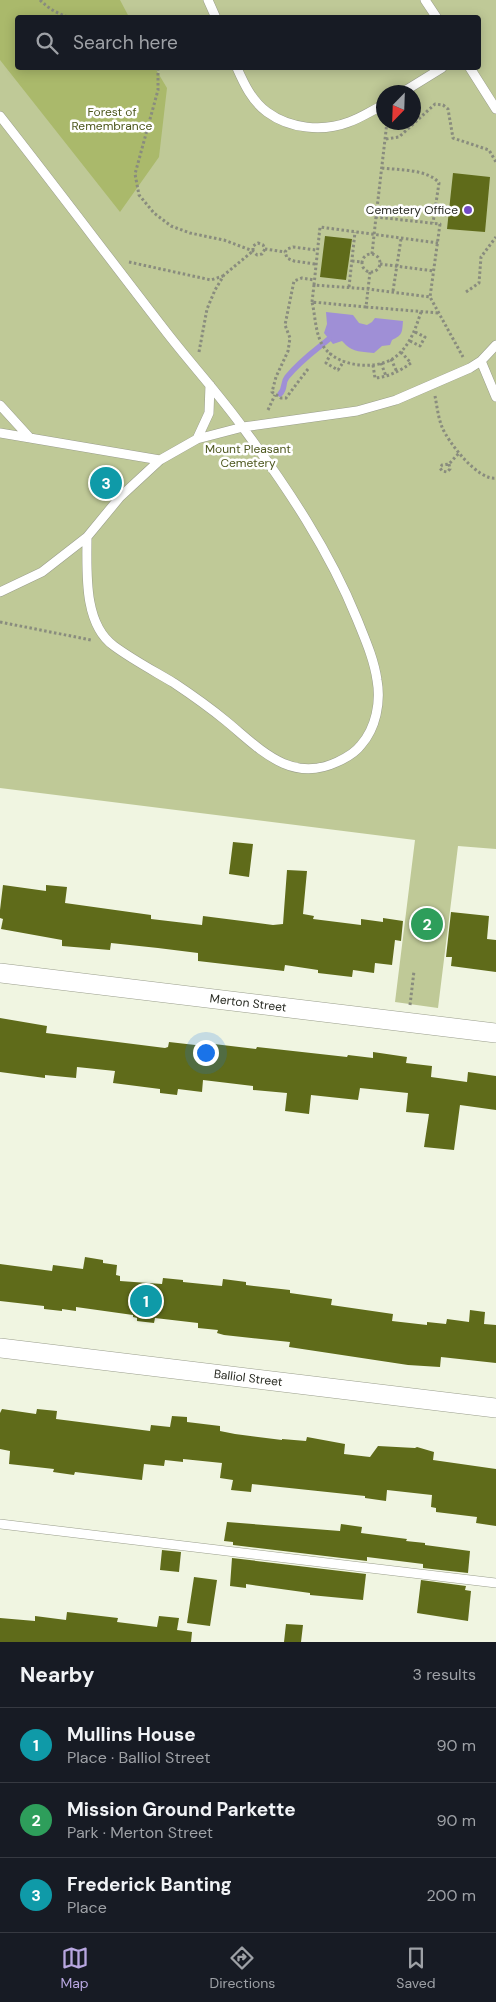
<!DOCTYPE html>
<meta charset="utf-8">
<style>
:root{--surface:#171b24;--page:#242831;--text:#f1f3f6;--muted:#9ea1a6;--line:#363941;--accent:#b8a7e0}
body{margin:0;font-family:"DM Sans",sans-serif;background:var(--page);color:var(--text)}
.compass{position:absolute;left:376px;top:85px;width:45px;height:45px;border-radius:50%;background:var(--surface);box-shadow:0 2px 12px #0003;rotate:203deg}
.you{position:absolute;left:205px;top:1052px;width:18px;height:18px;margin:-12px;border:4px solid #fff;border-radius:50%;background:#1a73e8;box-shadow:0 0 0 8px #1a73e833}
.badge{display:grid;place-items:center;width:32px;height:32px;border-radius:50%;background:var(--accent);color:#fff;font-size:16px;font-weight:700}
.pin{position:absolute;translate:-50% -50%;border:2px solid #fff;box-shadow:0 1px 5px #0006}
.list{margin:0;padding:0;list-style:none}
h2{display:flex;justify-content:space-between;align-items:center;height:65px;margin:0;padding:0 20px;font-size:21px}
h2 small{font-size:16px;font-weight:400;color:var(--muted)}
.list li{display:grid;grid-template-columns:32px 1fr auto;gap:15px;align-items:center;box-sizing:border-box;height:75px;padding:0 20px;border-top:1px solid var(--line)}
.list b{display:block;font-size:19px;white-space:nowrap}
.list p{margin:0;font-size:16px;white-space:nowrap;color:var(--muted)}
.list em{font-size:16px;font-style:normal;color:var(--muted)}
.icon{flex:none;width:28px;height:28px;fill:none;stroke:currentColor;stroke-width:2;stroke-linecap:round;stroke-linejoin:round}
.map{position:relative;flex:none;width:496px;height:1642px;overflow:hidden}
.search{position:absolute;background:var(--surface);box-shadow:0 2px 12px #0003;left:15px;right:15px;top:15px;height:55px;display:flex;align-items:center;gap:12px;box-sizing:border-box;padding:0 18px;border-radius:5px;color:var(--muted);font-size:19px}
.sheet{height:290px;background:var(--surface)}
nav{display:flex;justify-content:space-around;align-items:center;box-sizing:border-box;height:70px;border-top:1px solid var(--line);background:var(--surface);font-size:14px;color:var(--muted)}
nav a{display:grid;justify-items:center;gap:2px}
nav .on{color:var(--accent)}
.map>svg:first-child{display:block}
.green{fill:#bfc997;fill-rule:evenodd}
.forest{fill:#aab96b}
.water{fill:#9f8fd6}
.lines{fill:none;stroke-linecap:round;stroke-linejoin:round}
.stream{stroke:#9f8fd6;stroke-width:5.5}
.building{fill:#5f6b1a}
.service-casing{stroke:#9a9e8c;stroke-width:10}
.minor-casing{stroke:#9a9e8c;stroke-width:20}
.path{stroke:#898c7e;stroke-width:3;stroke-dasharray:2.5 2.5;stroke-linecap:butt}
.service{stroke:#fff;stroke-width:9}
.minor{stroke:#fff;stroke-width:19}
.poi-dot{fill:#724bc4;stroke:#fff;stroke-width:2}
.labels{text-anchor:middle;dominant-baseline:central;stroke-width:5;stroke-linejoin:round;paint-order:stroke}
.park-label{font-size:12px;fill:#4e581f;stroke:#fff}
.poi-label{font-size:12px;fill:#2b2d25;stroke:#fff;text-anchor:end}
.street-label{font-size:12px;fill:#2b2d25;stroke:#fff}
</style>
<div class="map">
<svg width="496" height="1642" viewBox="0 0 496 1642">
<rect width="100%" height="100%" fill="#f0f5e1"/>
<path class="green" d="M0 0H496V849L458 846 438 1008 395 1002 415 840 0 788ZM18 18H478V68H18ZM384 92H414V122H384Z"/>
<path class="forest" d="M0 0H120L129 17 18 18V68H155L167 88 159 157 120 212 0 60Z"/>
<path class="water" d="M326 312 353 315 359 323 367 325 372 322 375 318 403 321C402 332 403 335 392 340L390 345 382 346 374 353C359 351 353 353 342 341L333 344 324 333 327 324Z"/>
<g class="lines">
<path class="stream" d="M280 394C286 388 282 383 287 377 300 361 313 352 329 339"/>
</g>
<path class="building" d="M453 173 490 177 485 232 447 229Z
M325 236 352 239 346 280 320 277Z
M233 842 253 844 249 877 229 874Z
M287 870 307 871 303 914 314 916 313 919 361 925V919L383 922V918L403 921 401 941 395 940 392 965 375 963 374 973 353 970 352 977 318 973V970L285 965 284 971 198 961V953L158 948 111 943 110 950 62 946V940L1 929 3 919 0 918V910L3 885 46 891V885L67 887 65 903 151 915V919L202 925 203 916 273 925 283 924Z
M451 912 489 916 487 939 496 940V972L451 966 452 957H446Z
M0 1018 47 1026 46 1033 165 1048 168 1047 169 1042 213 1047 214 1044 256 1049 257 1047 347 1057 348 1055 373 1058V1052L407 1057 406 1063 432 1066 431 1077 467 1082 468 1072 496 1076V1110L460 1105 454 1150 424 1147 429 1114 406 1112 408 1093 360 1088 358 1100 311 1095 309 1114 285 1111 287 1093 253 1090V1086L203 1080 202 1092 178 1089 177 1095 160 1093V1089L113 1083 115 1071 77 1067 76 1078 45 1075V1078L0 1072Z
M85 1257 103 1260V1263L117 1265 116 1275 120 1276V1281L162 1284 163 1278 183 1280V1282L222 1286 223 1279 246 1282V1285L290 1290V1293L332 1299 331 1305 393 1314 392 1321 427 1325V1322L446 1324 447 1319 469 1322 470 1310 485 1312 484 1324 496 1325V1363L441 1357 440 1367 408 1365 289 1347 290 1342 224 1335 217 1333 218 1330 198 1328V1323L155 1318 154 1323 137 1321V1318L133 1317V1315L76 1307V1311L62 1309V1311L44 1309V1306L0 1301V1264L52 1271 53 1265 83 1269Z
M2 1409 36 1414 37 1409 57 1411 56 1419 150 1431 151 1425 170 1427 172 1416 187 1417V1422L220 1426V1431L235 1434 282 1440V1439L306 1441 307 1437 345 1444 344 1454 370 1457 378 1446 415 1448 417 1447 434 1452 433 1460 496 1469V1526L476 1523 477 1517 436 1512V1508L431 1507 432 1495 387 1490 386 1501 365 1498V1496L252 1484 251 1492 231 1490 233 1480 220 1478 222 1463 183 1459V1462L165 1460 164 1466 144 1464 142 1480 75 1472 74 1475 53 1472 54 1469 9 1464 10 1451 0 1449V1413Z
M227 1522 340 1531 341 1524 362 1527 361 1533 407 1539 406 1541 425 1543V1545L470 1551 468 1573 423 1568V1564L367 1557V1561L233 1545V1542L224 1541Z
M162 1550 181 1552 179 1572 160 1570Z
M232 1558 366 1574 363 1600 310 1595V1593L246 1584V1588L230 1586Z
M194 1577 217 1580 210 1626 187 1623Z
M421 1580 466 1586 465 1590 471 1591 468 1621 417 1613Z
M67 1612 118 1618 117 1622 157 1627 159 1616 179 1618 177 1630 192 1632 191 1642H0V1618L35 1621V1616L66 1620Z
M286 1624 303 1625 301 1642H284Z"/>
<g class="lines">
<defs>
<path id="service" d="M208 0 216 18
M425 0 437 18
M237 68C244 84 252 101 267 112 290 129 323 132 349 122 361 118 372 110 384 105
M470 68 496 109
M403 92 442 68
M0 116C55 186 109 258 164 329 190 363 219 394 244 429 288 489 329 550 357 619 365 639 374 659 377 680 381 702 376 728 361 745 355 753 346 758 337 762 290 784 259 748 226 721 209 707 192 695 174 683 154 671 133 660 114 646 83 624 87 571 87 537
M481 361 496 397
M0 405 30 438
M0 433 160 460 197 439 243 427 357 411 396 400 470 368 481 361 496 345
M197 439 209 413 210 385
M0 592 42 572 87 537 120 497 160 460
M0 1524 496 1583"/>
<g id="minor">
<path id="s1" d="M0 973 496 1033"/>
<path id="s2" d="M0 1348 496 1408"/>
</g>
</defs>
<use href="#service" class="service-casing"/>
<use href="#minor" class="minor-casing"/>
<path class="path" d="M40 0C49 9 58 14 71 18
M158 68V90L135 174 139 195 154 213 171 226 190 233 224 240 253 251 257 255 262 254 265 249
M387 122 376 217 440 224 430 297 463 357
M386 139 399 137 435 104 443 105 448 109 453 138 489 150 496 162
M382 168C398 170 428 169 439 183L433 223
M362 263a9 9 0 1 1 18 0a9 9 0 1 1-18 0Z
M372 254 376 217
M352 261 362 262
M129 262 211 280 223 276
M315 264 294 261 287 258 285 252 287 249 293 247 316 250
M380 264 434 271
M370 272 366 307 439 313
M314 285 320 227 438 243
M349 287 355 232
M393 291 401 239
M466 292 479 283 481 257 496 237
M312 302 314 285 368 289 430 297
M366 307 312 302C315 314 315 328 320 340 330 366 373 372 394 358 410 346 415 330 421 312
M410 341 420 346 425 337 415 332
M199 352 207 309 215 290 224 275 253 251V246L258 243 263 245 265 249 285 252
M331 353 326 363 338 370 344 361
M391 359 397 372
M381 363 386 376
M373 365 375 378C388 377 400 371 411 363L400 351
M308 369 286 398H281L272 392 276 377 288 351 290 338 285 325 294 281 302 278 314 280
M435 396C437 406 438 417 442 427 448 442 478 481 496 478
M268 410 275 395
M449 464 450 469 447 472 442 471 440 468 442 465 449 464 459 453
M0 622 91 640
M410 1005 414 971"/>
<use href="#service" class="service"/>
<use href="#minor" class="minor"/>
</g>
<circle class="poi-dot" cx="468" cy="210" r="5"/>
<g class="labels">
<g class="park-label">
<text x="112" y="112">Forest of<tspan x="112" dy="14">Remembrance</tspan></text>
<text x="248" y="449">Mount Pleasant<tspan x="248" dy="14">Cemetery</tspan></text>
</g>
<g class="poi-label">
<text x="458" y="210">Cemetery Office</text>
</g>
<g class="street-label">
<text stroke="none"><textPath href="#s1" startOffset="250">Merton Street</textPath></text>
<text stroke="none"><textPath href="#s2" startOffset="250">Balliol Street</textPath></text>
</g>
</g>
</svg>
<svg class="compass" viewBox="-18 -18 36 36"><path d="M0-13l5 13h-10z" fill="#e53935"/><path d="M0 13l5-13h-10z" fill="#9ea1a6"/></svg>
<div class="you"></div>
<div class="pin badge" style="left:146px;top:1301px;background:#0f9aa8">1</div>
<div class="pin badge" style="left:427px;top:924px;background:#2e9e5b">2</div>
<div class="pin badge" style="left:106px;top:483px;background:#0f9aa8">3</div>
<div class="search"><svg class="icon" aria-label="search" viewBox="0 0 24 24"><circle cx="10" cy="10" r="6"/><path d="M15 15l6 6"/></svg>Search here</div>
</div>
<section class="sheet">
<h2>Nearby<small>3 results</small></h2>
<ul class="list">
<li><span class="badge" style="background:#0f9aa8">1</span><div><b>Mullins House</b><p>Place · Balliol Street</p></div><em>90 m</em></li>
<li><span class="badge" style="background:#2e9e5b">2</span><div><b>Mission Ground Parkette</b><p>Park · Merton Street</p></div><em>90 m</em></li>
<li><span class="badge" style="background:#0f9aa8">3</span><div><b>Frederick Banting</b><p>Place</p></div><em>200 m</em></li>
</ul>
</section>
<nav>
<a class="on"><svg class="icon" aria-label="map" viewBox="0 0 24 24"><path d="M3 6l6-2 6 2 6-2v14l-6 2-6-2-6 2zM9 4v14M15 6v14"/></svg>Map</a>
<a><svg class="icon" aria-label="directions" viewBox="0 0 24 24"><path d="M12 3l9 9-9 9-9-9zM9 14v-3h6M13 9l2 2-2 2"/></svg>Directions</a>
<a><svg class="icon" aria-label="saved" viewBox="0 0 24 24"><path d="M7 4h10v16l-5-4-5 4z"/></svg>Saved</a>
</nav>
